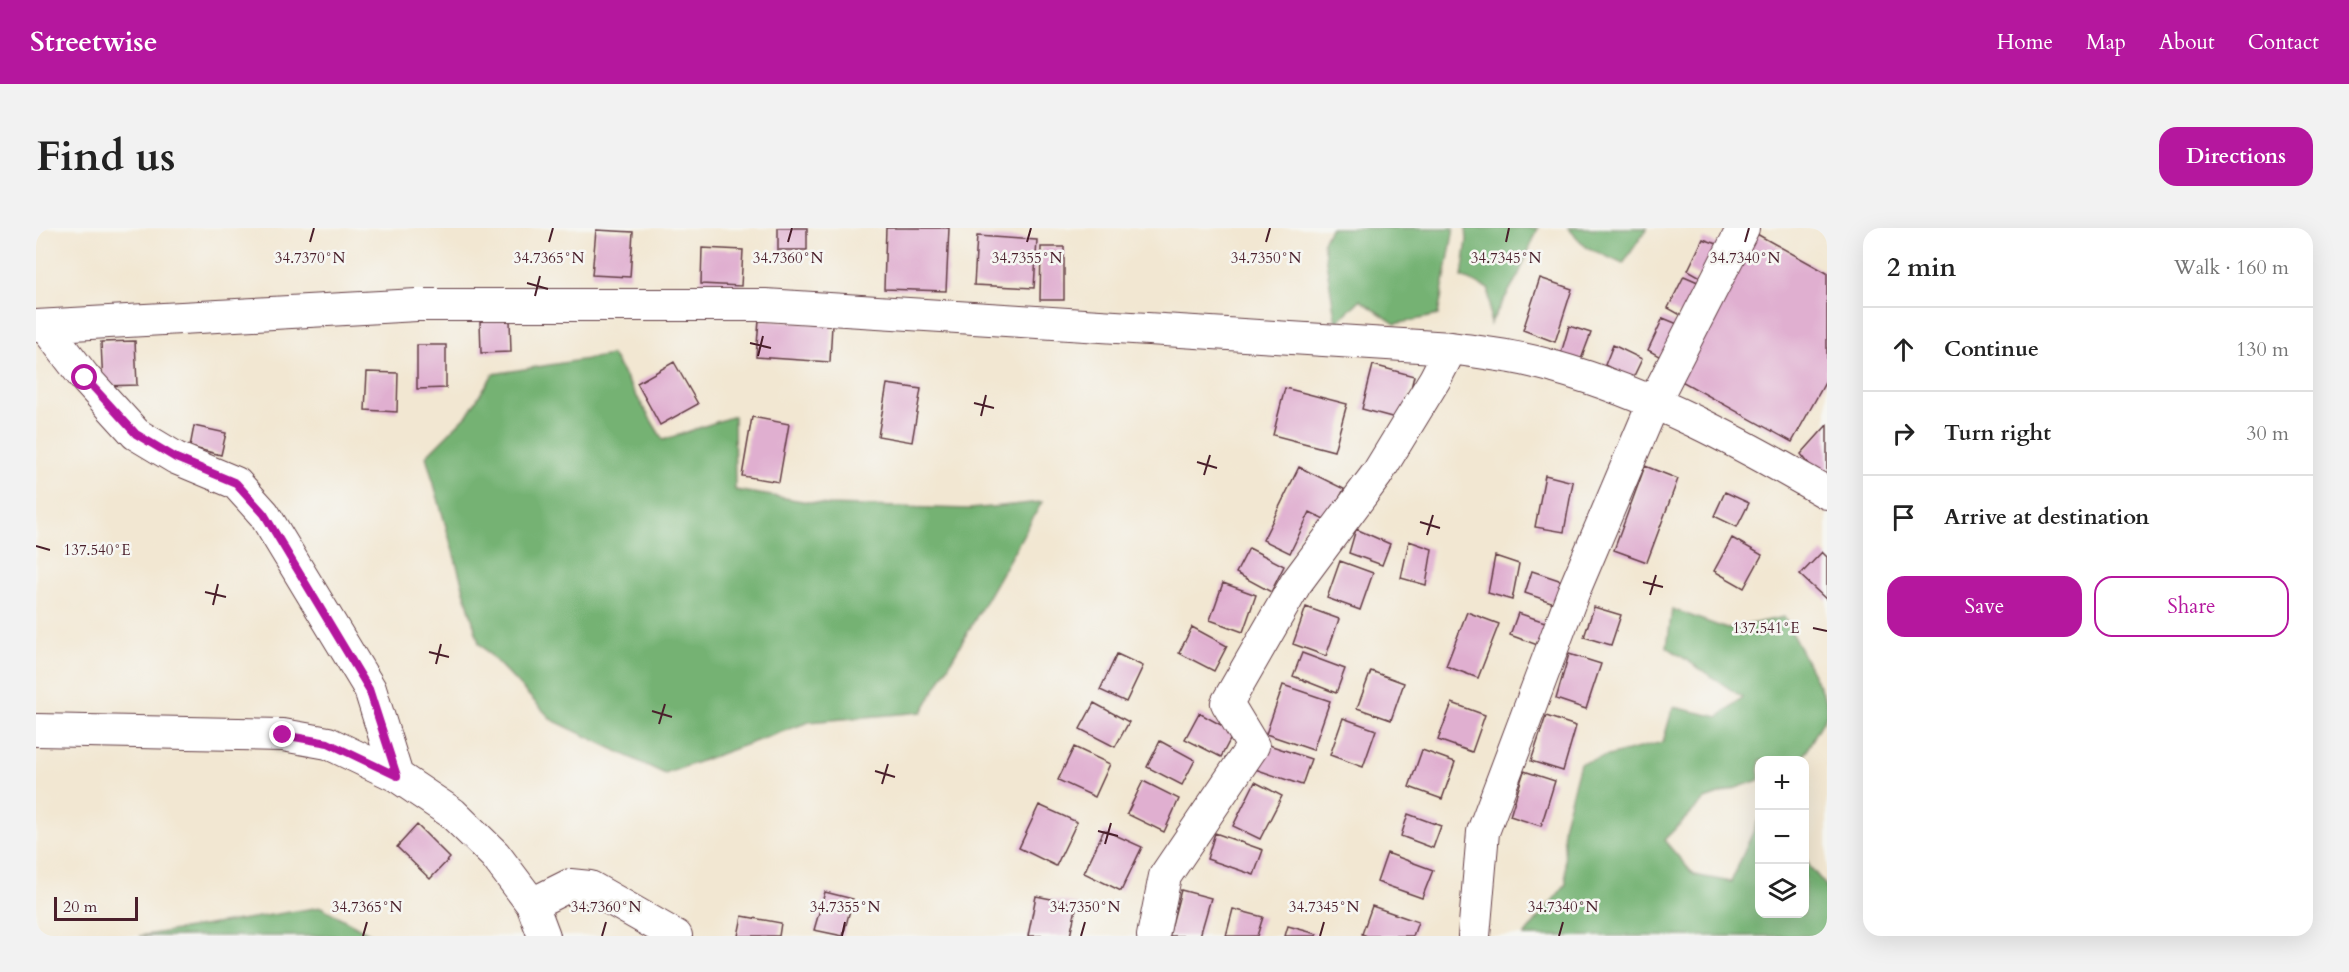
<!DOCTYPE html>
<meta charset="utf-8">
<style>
:root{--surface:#fff;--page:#f2f2f2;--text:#222;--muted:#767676;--line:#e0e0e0;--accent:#b5179e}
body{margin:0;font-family:Cardo,serif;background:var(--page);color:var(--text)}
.controls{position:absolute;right:18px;bottom:18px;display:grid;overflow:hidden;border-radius:12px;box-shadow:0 6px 24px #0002}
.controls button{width:54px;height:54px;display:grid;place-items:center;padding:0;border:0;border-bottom:2px solid var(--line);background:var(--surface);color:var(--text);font:30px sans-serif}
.scale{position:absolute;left:18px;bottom:15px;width:84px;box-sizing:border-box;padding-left:6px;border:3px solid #4a1f2b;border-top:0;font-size:16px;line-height:21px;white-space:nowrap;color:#4a1f2b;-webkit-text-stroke:4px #f6f6f2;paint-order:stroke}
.stop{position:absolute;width:18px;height:18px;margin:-14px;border:4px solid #b5179e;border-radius:50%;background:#fff}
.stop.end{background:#b5179e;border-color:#fff;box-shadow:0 2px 6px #0008}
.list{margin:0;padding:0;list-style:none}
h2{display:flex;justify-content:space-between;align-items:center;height:78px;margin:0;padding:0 24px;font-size:26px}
h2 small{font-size:20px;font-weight:400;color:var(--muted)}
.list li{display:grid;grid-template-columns:39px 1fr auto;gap:18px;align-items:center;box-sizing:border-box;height:84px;padding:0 24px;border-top:2px solid var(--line)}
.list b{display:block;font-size:22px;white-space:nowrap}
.list em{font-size:20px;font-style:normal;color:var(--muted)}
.actions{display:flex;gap:12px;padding:18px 24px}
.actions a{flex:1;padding:14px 0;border:2px solid var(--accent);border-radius:18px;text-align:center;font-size:21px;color:var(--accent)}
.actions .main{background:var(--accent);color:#fff}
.icon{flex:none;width:33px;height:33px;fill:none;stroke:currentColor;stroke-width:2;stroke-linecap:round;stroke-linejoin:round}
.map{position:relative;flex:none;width:1791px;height:708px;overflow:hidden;border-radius:18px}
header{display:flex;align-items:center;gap:36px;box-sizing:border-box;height:84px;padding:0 30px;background:var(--accent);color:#fff}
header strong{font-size:28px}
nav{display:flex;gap:33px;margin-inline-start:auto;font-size:21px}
.intro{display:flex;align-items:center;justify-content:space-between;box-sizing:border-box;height:144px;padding:0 36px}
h1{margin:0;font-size:42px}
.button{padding:15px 27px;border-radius:18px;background:var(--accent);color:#fff;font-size:21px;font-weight:700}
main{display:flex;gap:36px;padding:0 36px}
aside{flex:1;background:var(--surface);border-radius:18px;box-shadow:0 6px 24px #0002}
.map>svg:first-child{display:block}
.forest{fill:#74b273;stroke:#5f684f;stroke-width:1.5}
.building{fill:#e0afd0}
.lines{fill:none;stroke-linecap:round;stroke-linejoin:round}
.minor-casing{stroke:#633d44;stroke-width:34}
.minor{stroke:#fff;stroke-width:32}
.route{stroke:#b5179e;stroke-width:8}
.ticks{fill:none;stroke:#4a1f2b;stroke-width:2}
.ticks-label{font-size:15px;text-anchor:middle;fill:#4a1f2b;stroke:#f6f6f2;stroke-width:5;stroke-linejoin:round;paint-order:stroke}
</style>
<header>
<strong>Streetwise</strong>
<nav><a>Home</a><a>Map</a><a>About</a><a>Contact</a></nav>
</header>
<div class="intro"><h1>Find us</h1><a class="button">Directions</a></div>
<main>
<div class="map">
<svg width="1791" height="708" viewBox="0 0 1791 708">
<rect width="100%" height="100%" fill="#f6f6f2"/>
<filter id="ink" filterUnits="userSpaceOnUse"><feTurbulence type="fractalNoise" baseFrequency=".0167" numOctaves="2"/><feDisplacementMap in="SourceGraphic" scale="12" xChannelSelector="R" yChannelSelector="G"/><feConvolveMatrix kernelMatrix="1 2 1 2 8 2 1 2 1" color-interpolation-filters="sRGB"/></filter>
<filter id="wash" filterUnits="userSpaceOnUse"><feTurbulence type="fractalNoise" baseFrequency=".008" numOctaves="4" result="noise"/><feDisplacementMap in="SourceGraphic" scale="24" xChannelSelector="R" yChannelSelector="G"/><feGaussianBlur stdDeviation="1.35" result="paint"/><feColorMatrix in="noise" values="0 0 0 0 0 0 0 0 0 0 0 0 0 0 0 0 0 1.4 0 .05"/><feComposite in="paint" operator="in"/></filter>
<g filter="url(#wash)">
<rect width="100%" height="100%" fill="#f2e7d2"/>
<path class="forest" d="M1294 0H1418L1402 87 1359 96 1324 72 1300 95 1287 14Z
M1430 0H1502L1483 46 1454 96 1453 61 1426 49 1431 12Z
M1532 0H1611L1587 36 1550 19Z
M576 127 627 212 698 188 699 262 791 277 934 281 1006 274 886 484 773 494 629 546 516 492 443 415 390 228 431 187 457 146Z
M1636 381 1691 401 1748 389 1791 474V486L1765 532H1724L1723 552 1669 571 1628 612 1658 647 1695 654 1723 590 1724 686H1768L1769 629 1774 639 1791 659V708H1488L1530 656 1527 599 1544 535 1627 514 1637 479 1683 489 1706 469 1631 419Z
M285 679 338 708H103Z"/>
<g id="blocks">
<path class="building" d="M742 0H771V22H742Z
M850 0H913L910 63 848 61Z
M560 2 597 4 594 49 556 47Z
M1719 5 1791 45V151L1756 214 1640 150Z
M941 8 1001 12 998 60 938 57Z
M1667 11 1684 17 1668 51 1652 42Z
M1005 19H1028V72H1004Z
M666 20 707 22 705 58 665 56Z
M1648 48 1664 55 1648 89 1632 80Z
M1504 50 1536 61 1519 114 1487 102Z
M1627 90 1644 97 1628 131 1612 122Z
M474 92 475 124 445 125 444 93Z
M723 92 796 97 794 134 720 129Z
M1533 98 1555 105 1544 134 1524 129Z
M99 113 101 157 67 158 65 114Z
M381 117H410V160L381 161Z
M1577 117 1606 131 1596 152 1569 137Z
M638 134 662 176 624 197 601 155Z
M1337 137 1378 148 1367 192 1326 181Z
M331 144 362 145 361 184 329 182Z
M851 156 885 161 876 214 842 208Z
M1249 160 1311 176 1298 223 1237 207Z
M716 189 753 196 743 254 706 248Z
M1791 197V253L1784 250 1765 226Z
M158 198 190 205 185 227 154 219Z
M1609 238 1642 251 1611 334 1578 322Z
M1263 239 1308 261 1292 293 1274 284 1254 325 1227 312Z
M1509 247 1537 254 1528 304 1499 299Z
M1689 264 1713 275 1701 299 1678 288Z
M1320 301 1354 316 1346 337 1313 325Z
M1696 310 1726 327 1708 360 1678 343Z
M1373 313 1396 321 1390 357 1365 350Z
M1213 320 1248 338 1235 364 1200 345Z
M1786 324 1791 329V372L1764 347Z
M1459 328 1483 336 1476 372 1452 365Z
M1304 333 1337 345 1324 382 1291 370Z
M1496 343 1529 354 1521 376 1489 365Z
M1187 355 1220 367 1207 404 1174 392Z
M1270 379 1303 391 1290 428 1257 416Z
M1558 379 1585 387 1575 417 1548 409Z
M1431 384 1463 396 1442 450 1410 438Z
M1482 385 1515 396 1507 419 1474 407Z
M1156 399 1191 418 1178 443 1143 425Z
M1266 425 1309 441 1300 465 1257 448Z
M1081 426 1107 438 1090 474 1064 462Z
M1533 426 1565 436 1550 481 1520 471Z
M1335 443 1368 455 1355 492 1321 480Z
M1247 457 1294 473 1277 522 1230 506Z
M1058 475 1093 494 1079 519 1044 501Z
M1416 475 1449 487 1436 524 1402 512Z
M1163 485 1198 504 1185 529 1149 511Z
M1510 488 1540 498 1527 543 1495 533Z
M1307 490 1340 502 1327 539 1294 527Z
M1124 513 1159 532 1146 557 1111 539Z
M1227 515 1275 531 1266 557 1219 541Z
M1038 519 1074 536 1059 569 1022 552Z
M1386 522 1419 534 1406 571 1373 559Z
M1488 543 1519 553 1505 598 1474 588Z
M1107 553 1143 571 1128 604 1091 586Z
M1219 554 1246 568 1224 611 1197 598Z
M1003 577 1041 594 1020 638 983 620Z
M1372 586 1405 598 1397 620 1365 608Z
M381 597 414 630 394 651 361 619Z
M1068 602 1106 619 1085 663 1048 645Z
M1179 605 1227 622 1218 647 1171 631Z
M1351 625 1397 642 1386 670 1341 654Z
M1145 662 1175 670 1164 708H1133Z
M789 664 817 671 807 708 778 702Z
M1000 668 1041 676 1034 708H992Z
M1336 678 1382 694 1377 708H1331L1326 706Z
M1197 681 1227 689 1221 708H1190Z
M706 688 745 695 743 708H702Z
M1252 698 1281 706 1280 708H1249Z"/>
</g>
</g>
<g filter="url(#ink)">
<use href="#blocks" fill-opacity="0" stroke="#633d44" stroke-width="1.5"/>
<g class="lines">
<defs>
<path id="minor" d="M0 98 381 77H729L1415 120C1449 125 1485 129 1518 139 1615 166 1705 215 1791 265
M9 98 49 150 100 206 140 230 200 255 228 286 334 461 361 548
M0 502 247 507 292 515 361 548 416 585 459 627 496 676 508 708
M496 676 534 657 554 659 640 708
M1117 708 1129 648 1217 518 1191 475 1260 355 1341 246 1399 151 1415 120
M1438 708 1447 604 1537 365 1618 174 1707 0"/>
</defs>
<use href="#minor" class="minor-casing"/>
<use href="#minor" class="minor"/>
</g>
</g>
<g class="lines" filter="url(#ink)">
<path class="route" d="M49 150 100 206 140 230 200 255 228 286 333 461 361 548 292 515 247 507"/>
</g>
<path class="ticks" d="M274 14 278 0M513 14 517 0M752 14 756 0M991 14 995 0M1230 14 1234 0M1470 14 1473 0M1709 14 1713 0M491 55 512 61M499 68 504 48M714 115 735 120M722 128 727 108M938 175 958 180M945 188 950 167M1161 234 1181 240M1168 247 1174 227M1384 294 1404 300M1391 307 1397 287M0 318 14 322M1607 354 1627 359M169 364 190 369M1614 367 1620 347M177 377 182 356M1777 400 1791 403M393 424 413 429M400 436 405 416M616 483 636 489M623 496 629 476M839 543 859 549M846 556 852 536M1062 603 1082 608M1069 616 1075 595M327 708 331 694M566 708 570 694M806 708 809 694M1045 708 1049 694M1284 708 1288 694M1523 708 1527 694"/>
<g class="ticks-label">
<text x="274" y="35">34.7370°N</text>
<text x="513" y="35">34.7365°N</text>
<text x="752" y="35">34.7360°N</text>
<text x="991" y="35">34.7355°N</text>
<text x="1230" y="35">34.7350°N</text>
<text x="1470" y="35">34.7345°N</text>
<text x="1709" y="35">34.7340°N</text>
<text x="61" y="327">137.540°E</text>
<text x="1730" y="405">137.541°E</text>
<text x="331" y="684">34.7365°N</text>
<text x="570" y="684">34.7360°N</text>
<text x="809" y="684">34.7355°N</text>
<text x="1049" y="684">34.7350°N</text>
<text x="1288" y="684">34.7345°N</text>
<text x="1527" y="684">34.7340°N</text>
</g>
</svg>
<div class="controls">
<button>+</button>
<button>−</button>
<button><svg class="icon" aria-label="layers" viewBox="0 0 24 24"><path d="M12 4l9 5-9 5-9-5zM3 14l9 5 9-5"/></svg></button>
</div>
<div class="scale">20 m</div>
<div class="stop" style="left:49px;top:150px"></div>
<div class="stop end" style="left:247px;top:507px"></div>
</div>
<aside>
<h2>2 min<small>Walk · 160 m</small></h2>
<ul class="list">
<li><svg class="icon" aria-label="ahead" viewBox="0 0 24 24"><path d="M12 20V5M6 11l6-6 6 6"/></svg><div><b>Continue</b></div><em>130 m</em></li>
<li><svg class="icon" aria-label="right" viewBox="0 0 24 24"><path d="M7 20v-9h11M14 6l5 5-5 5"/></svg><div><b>Turn right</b></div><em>30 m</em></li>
<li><svg class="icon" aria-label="arrive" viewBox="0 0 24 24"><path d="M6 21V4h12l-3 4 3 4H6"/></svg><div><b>Arrive at destination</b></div></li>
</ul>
<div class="actions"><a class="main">Save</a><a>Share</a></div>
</aside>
</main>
